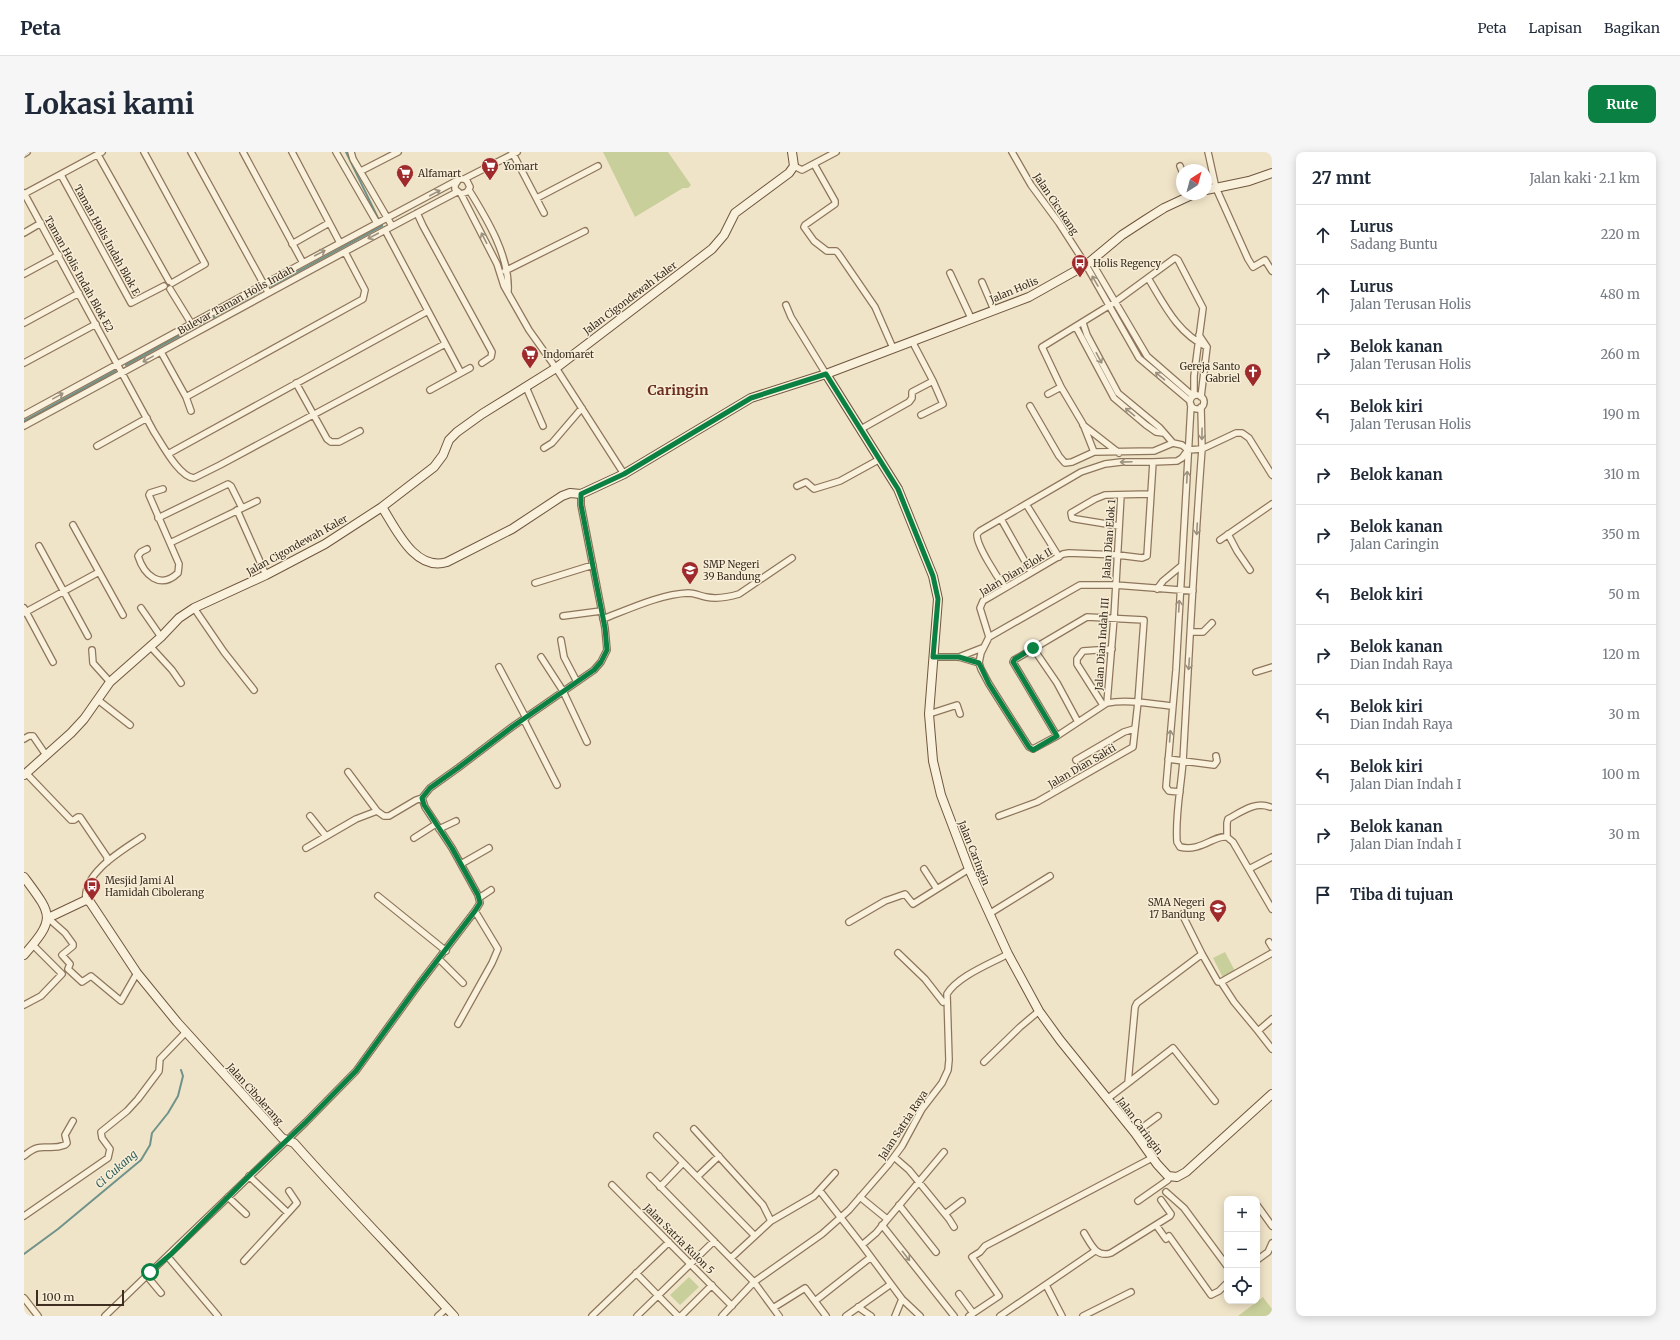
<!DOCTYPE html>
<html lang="id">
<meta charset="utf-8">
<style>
:root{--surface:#fff;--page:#f6f6f7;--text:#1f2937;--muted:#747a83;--line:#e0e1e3;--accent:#0b8043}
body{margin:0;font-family:Merriweather,serif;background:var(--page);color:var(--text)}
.controls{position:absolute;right:12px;bottom:12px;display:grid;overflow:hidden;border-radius:8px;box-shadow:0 2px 10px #0003}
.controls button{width:36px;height:36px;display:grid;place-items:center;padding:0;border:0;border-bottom:1px solid var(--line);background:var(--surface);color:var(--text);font:20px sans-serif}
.compass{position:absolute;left:1152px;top:12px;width:36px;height:36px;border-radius:50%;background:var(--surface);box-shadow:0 2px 10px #0003;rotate:36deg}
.scale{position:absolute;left:12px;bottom:10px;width:88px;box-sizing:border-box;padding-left:4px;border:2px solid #3d2e20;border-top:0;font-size:11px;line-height:14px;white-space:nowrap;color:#3d2e20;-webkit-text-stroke:3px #f7eed8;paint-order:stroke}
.stop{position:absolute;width:12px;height:12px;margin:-9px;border:3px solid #0b8043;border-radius:50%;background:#fff}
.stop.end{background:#0b8043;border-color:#fff;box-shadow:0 1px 4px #0008}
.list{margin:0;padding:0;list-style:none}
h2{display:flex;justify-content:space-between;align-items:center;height:52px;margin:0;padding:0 16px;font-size:17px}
h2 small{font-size:13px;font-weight:400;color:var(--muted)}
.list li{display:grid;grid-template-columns:26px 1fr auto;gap:12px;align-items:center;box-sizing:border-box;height:60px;padding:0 16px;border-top:1px solid var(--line)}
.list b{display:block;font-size:15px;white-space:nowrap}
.list p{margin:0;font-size:13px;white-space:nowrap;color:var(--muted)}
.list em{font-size:13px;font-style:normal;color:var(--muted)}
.icon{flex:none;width:22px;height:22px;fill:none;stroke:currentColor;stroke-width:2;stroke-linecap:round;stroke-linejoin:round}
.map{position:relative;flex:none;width:1248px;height:1164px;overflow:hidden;border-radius:8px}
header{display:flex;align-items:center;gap:24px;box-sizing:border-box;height:56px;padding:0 20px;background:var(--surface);border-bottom:1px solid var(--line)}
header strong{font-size:19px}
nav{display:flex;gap:22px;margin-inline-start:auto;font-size:14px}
.intro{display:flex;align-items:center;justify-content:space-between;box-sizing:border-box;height:96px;padding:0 24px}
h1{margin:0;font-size:28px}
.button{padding:10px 18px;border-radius:8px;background:var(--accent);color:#fff;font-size:14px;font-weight:700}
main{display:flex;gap:24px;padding:0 24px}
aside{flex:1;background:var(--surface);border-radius:8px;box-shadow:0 2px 10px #0003}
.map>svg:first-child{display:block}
.green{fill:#c9cf9b}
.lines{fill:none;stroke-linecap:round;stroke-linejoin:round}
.stream{stroke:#6f938a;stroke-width:2}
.street-casing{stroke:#8d765c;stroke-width:8}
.secondary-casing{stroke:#6f573f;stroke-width:10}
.street{stroke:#faf1dc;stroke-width:5.5}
.secondary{stroke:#faf1dc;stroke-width:8}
.oneway{stroke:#9c907e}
.route{stroke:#0b8043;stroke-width:5}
.labels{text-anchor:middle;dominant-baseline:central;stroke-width:3;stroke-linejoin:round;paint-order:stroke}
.poi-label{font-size:10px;fill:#3d2e20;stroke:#f7eed8;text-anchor:start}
.street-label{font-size:10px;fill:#3d2e20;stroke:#f7eed8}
.water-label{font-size:11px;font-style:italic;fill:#2f5d5a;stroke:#f7eed8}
.district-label{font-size:14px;font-weight:bold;fill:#6b2e1e;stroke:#f7eed8}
</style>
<header>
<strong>Peta</strong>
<nav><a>Peta</a><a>Lapisan</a><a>Bagikan</a></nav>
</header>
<div class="intro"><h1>Lokasi kami</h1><a class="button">Rute</a></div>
<main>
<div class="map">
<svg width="1248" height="1164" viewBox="0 0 1248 1164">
<rect width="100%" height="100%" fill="#f0e4c8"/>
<path class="green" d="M579 0H644L667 33 664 36H659L611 65Z
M1201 800 1211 819 1199 826 1189 806Z
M665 1125 675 1135 656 1153 646 1143Z
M1239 1145 1248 1157V1164H1214Z"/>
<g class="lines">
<path class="stream" d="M322 0 354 66
M247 134 358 74V73
M102 213 237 139
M0 269 93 218
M0 1102 34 1077 117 1008 126 993 128 981 144 961 154 944 159 924 157 918"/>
<defs>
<path id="street" d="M120 0 181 112 148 131
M167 0 244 140
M219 0 279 111
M268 0 316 91
M312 0 353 71
M327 0 329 7 368 74
M488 0 520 61
M988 0 1007 33 1035 71 1062 113 1115 206 1166 249
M1184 0 1192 36 1224 107 1229 115 1241 108 1248 119
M0 2 3 0
M74 3 145 129
M790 12 811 49V52L781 73 780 75 790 89 803 99H812L814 101 851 155 869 196
M770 14 778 18 812 0
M1156 14 1158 19
M337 19 374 0
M37 23 107 151 140 134
M440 27 443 29 446 35 443 40 437 42 431 37V33L435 27H440L493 0
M445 38C463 67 486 105 484 139
M0 41 130 280C138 292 155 325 170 326L196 313 421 192
M0 42 78 0
M437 42 473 112 480 134 505 178 532 216 600 322
M513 46 574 14
M393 61 399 74 468 200 467 205 458 211
M361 78 437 221
M0 81 17 71
M268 92 305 71
M1067 109 1123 204 1169 244
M481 119 561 79
M926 121 947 166
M0 122 35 103
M1124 126C1140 152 1153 181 1183 195
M958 130 970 158
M146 137 167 171
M762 153 767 165 802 222
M0 171 55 141
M1059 171 1063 183 1094 241 1135 275 1149 291 1158 293 1164 298
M1052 175 1090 246 1122 273 1132 280 1139 281
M1175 183 1183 195 1177 245
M888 189 909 229 919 252 897 263
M137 200 162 245 167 259
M0 211 72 172
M272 231 303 287 307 290H315L336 279
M502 235 519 274
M406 238 446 216
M1024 242 1037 235
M1166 250a7 7 0 1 1 14 0a7 7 0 1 1-14 0Z
M162 245 339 147 341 138 321 100
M1006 254 1035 304 1041 311 1048 310 1070 300 1130 299 1149 291
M1177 255 1178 297C1170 401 1165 505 1159 609 1157 636 1151 663 1153 690L1156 695C1177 700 1190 683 1203 685
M0 263 279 111 432 29
M1059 273 1095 301
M0 274C145 196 288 116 433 40
M837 277 885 250 888 246V240L909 229
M73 294 123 266
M520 296 528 291 558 256
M1164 298 1178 297 1212 281H1218L1225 286 1248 323
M1070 300 1059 272 1037 235 1018 195 1091 150 1151 106 1154 108 1179 156 1170 224V243
M144 302 404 159
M773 334 782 330 790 337 816 329 856 307
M1002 352 1035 405
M213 358 242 423
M134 366 204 332 207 334 218 356
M977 367 1007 420
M49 373 99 463
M1095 374 1052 367 1048 366 1047 361 1071 347 1081 343 1127 342
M1204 382 1213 399 1226 418
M1196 388 1248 352
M146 391 233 349
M15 394 64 484
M123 397 117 400 114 404C120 423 136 438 154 421L155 412 125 343 126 341 139 337
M511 431 569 413
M981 436C974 426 952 393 953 382L956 379 1057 320 1081 312 1097 310H1129L1153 309 1158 306 1164 298
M1133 437 1139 429 1157 414
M0 456 29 510
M117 456 137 485
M170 456 200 500 230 538
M0 461 75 420
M539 464 577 459
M579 467C605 457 637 442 664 441 671 441 676 444 682 445 692 447 705 445 715 442L768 406
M1167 480H1179L1188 471
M965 485 956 456 959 449 1039 402 1045 401 1094 403 1118 406 1123 404 1129 310
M537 488 540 505 553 530
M126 494 148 518 157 531
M1009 496 1033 531 1054 570
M68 498 69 511 86 530
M517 505 539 539 563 590
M909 505H935L955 511
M935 505 958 496
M475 515 502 566
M1232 520 1248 515
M74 548 106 573
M1083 551 1090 466 1097 343
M1079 553 1053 512V507L1059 499 1088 497
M1148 554C1127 552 1104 547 1083 551L1033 584 1009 597 1005 595 965 532 957 517 955 511 957 501 965 485 1056 433H1091L1169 439
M905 562 933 553 936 562
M500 568 533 633
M0 587 5 584H9L22 603
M1144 607 1190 613 1193 609 1192 604
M1052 608 1100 580 1110 577
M324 620 353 659 360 664H365L392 648 398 646
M2 621 47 668H50L54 665H56L83 705V710
M1156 640 1145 639 1142 635 1152 518 1167 253
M286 664 302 684
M975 664 1013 650 1109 595 1114 550 1120 468 1063 465 990 508 989 510 1033 584
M415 677 432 669
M1203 685 1209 690 1248 757
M1203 685V671L1204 667C1217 660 1231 649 1246 655
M390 686 412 672
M282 696 332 667 353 659
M437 712 465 696
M900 717 913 737
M1225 717 1248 705
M354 744 422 799
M455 746 467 738
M62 748C58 721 99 698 118 685
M965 762 1026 724
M1158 762 1178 802 1194 830H1197L1210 850 1234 879
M24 766 41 781 49 792V794L38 803 46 812 44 817 58 830 67 824 97 849 113 821
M825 770 861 749 881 742 889 752 945 717
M1245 790 1248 795
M874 801 901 827 919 850
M415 807 439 831
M1197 830 1248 801
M0 853 17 844 38 822 9 793
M1248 867 1234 879 1248 897
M434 872 468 811 474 797 451 759
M960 910 996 875 1015 859
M1104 931 1149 896 1191 949
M1083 947 1104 931 1111 855 1113 851 1178 802
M670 977 739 1053 747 1069
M1111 981 1134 964
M633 984 730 1083
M0 1004C19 988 22 1000 41 993L43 991 41 983 49 969
M870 1005 885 1018 925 1067 930 1075
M626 1024 730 1130 755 1164
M673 1025 695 1004
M588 1033 708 1154
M636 1035 659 1011
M796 1039 838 1093 878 1147 896 1164
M1142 1040 1160 1056 1203 1114
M204 1045 222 1062
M836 1045 863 1067
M1114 1049 1144 1028V1024
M875 1053 912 1100
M1233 1053 1248 1074
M264 1061 273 1051 265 1039
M921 1062 938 1049
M0 1064 84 1006 86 997 78 986 77 980 103 959 114 947 135 919 136 907 162 880
M858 1073 930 1164
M1132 1073 1142 1087 1145 1084 1187 1143 1195 1139 1203 1131
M1060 1081C1067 1092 1072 1106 1087 1101L1146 1064 1147 1062 1137 1048
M838 1093 852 1081 920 1000
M144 1105 194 1164
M707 1106 747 1069 790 1044 811 1021
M1233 1108 1244 1100 1248 1091
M220 1109 264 1061 225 1024
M612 1121 654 1164
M122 1123 137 1141
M1022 1133 1038 1164
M935 1142 949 1161
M0 1146 14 1164
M791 1149 847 1105
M834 1155 847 1164
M749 1156 781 1136 802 1164
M81 1164 282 970 332 919 396 831 451 759 456 751 454 743 428 696 401 655 398 646 406 636 434 616 488 575 570 518 577 510 583 498 581 476 557 353V342
M414 1164 423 1156
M568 1164 645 1090
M613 1164 690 1089
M657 1164 688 1133
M698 1164 730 1130 798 1082 825 1058 864 1013 878 994 898 957 918 931 924 918 925 908 923 842C934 824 966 812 984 802
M822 1164 867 1132
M871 1164 878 1147
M945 1164 975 1144 948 1105 956 1100 961 1094 1128 1006
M976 1164 1071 1099
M1059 1164 1107 1140"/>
<path id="secondary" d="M1182 38 1225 29 1248 21
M802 222 874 337 909 424 914 447 905 562 909 609 917 643 945 717 984 802 1015 859 1036 888 1111 981 1133 1012 1144 1024 1153 1025 1162 1020 1248 942
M358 355C372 377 391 420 423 410L488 377 538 344 546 341 557 342 600 322 727 246 802 222 1005 145 1062 113 1098 83 1121 68 1140 56 1170 42
M0 623 47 581 60 567 86 530 137 485 155 466 170 456 242 423 301 392 358 355 410 315 419 303 425 288 433 280 458 262 532 216 688 97 700 83 711 61 765 21 770 14 768 0
M0 725C29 764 32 766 0 803
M24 766 62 748 66 750 113 821 153 870 258 986 270 991C322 1050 377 1106 430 1164"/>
</defs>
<use href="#street" class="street-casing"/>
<use href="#secondary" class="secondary-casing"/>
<use href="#street" class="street"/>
<use href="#secondary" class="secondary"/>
</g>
<defs><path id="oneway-shaft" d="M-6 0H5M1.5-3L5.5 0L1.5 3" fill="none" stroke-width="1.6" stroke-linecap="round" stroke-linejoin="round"/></defs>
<g class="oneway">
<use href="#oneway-shaft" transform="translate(411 41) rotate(-28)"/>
<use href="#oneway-shaft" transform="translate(349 84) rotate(152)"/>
<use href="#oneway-shaft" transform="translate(460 86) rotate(-117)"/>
<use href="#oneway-shaft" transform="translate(296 101) rotate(-28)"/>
<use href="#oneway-shaft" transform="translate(1071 129) rotate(-120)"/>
<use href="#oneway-shaft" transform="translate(1075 206) rotate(62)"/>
<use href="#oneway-shaft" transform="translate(124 207) rotate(151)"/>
<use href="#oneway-shaft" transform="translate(1136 224) rotate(-140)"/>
<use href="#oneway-shaft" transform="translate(34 244) rotate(-29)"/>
<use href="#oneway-shaft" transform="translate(1106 260) rotate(-141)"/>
<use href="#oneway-shaft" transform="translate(1178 282) rotate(91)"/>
<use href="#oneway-shaft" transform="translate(1102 310) rotate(178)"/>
<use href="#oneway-shaft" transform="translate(1163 325) rotate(-87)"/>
<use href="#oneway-shaft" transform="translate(1173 377) rotate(93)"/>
<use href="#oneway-shaft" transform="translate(1155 454) rotate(-87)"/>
<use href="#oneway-shaft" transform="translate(1165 512) rotate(94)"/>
<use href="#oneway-shaft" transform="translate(1146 584) rotate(-86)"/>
<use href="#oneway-shaft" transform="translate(882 1104) rotate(52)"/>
</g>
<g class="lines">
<path class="route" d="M126 1120 146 1103 225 1024 282 970 332 919 396 831 451 759 456 751 454 743 428 696 400 653 398 646 406 636 434 616 488 575 570 518 577 510 583 498 581 476 557 353V342L600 322 727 246 802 222 874 337 909 424 914 447 909 505H935L955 511 965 532 1005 595 1009 598 1033 584 989 510 991 507 1009 496"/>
</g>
<defs>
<symbol id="supermarket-pin" viewBox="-11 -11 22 30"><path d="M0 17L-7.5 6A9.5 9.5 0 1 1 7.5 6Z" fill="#9e2a2b" stroke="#f7eed8"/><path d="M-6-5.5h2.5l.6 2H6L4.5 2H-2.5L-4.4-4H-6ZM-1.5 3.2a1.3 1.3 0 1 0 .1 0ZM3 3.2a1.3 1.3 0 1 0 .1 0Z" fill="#fff"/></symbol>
<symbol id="bus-pin" viewBox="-11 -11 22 30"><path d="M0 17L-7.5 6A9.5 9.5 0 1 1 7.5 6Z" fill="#9e2a2b" stroke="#f7eed8"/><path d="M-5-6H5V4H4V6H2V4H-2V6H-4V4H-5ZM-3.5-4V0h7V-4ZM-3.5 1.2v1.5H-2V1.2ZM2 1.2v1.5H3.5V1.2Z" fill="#fff"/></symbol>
<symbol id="church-pin" viewBox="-11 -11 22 30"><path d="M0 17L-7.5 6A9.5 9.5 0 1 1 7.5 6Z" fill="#9e2a2b" stroke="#f7eed8"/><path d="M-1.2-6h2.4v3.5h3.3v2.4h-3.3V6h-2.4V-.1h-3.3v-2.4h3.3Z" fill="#fff"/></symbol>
<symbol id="school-pin" viewBox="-11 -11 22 30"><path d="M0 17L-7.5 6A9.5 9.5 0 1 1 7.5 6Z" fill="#9e2a2b" stroke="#f7eed8"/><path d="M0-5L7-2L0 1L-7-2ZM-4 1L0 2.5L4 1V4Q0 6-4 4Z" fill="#fff"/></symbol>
</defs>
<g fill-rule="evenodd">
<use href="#supermarket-pin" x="456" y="4" width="20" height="27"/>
<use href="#supermarket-pin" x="371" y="11" width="20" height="27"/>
<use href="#bus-pin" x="1046" y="101" width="20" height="27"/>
<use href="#supermarket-pin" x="496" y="192" width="20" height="27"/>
<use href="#church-pin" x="1219" y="210" width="20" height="27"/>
<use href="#school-pin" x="656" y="408" width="20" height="27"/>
<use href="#bus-pin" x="58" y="724" width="20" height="27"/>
<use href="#school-pin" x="1184" y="746" width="20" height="27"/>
</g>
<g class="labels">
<g class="poi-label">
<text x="479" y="14">Yomart</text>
<text x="394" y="21">Alfamart</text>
<text x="1069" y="111">Holis Regency</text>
<text x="519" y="202">Indomaret</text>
<text x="1216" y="214" text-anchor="end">Gereja Santo<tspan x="1216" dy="12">Gabriel</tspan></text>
<text x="679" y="412">SMP Negeri<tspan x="679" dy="12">39 Bandung</tspan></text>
<text x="81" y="728">Mesjid Jami Al<tspan x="81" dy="12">Hamidah Cibolerang</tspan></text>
<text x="1181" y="750" text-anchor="end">SMA Negeri<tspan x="1181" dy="12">17 Bandung</tspan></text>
</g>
<g class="street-label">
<text transform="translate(1032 52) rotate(56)">Jalan Cicukang</text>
<text transform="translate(83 88) rotate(61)">Taman Holis Indah Blok E</text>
<text transform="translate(55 122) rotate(61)">Taman Holis Indah Blok E2</text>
<text transform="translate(990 138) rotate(-23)">Jalan Holis</text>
<text transform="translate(606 146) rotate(-37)">Jalan Cigondewah Kaler</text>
<text transform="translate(212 148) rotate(-29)">Bulevar Taman Holis Indah</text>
<text transform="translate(1085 387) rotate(-86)">Jalan Dian Elok 1</text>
<text transform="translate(273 393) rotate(-29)">Jalan Cigondewah Kaler</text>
<text transform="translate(992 420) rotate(-31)">Jalan Dian Elok II</text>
<text transform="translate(1078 492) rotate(-86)">Jalan Dian Indah III</text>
<text transform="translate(1058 614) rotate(-30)">Jalan Dian Sakti</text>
<text transform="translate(950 701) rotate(68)">Jalan Caringin</text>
<text transform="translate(231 942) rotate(48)">Jalan Cibolerang</text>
<text transform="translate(879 973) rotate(-57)">Jalan Satria Raya</text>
<text transform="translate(1116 974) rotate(53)">Jalan Caringin</text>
<text transform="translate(655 1087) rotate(45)">Jalan Satria Kulon 5</text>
</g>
<g class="water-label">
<text transform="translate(92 1017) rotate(-41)">Ci Cukang</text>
</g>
<g class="district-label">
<text x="654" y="238">Caringin</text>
</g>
</g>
</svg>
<div class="controls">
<button>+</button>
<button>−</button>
<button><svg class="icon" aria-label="locate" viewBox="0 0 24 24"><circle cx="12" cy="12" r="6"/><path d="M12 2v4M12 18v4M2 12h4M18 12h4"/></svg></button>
</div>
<svg class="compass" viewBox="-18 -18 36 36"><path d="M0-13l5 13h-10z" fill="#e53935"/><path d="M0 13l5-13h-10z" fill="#747a83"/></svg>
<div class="scale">100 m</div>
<div class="stop" style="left:126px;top:1120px"></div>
<div class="stop end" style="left:1009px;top:496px"></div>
</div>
<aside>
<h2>27 mnt<small>Jalan kaki · 2.1 km</small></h2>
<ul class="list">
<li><svg class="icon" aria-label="ahead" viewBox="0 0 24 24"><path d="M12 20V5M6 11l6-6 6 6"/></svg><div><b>Lurus</b><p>Sadang Buntu</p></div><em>220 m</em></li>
<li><svg class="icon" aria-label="ahead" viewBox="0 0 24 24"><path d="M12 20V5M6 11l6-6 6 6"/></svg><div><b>Lurus</b><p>Jalan Terusan Holis</p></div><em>480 m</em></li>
<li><svg class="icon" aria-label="right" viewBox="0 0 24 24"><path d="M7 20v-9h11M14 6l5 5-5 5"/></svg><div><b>Belok kanan</b><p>Jalan Terusan Holis</p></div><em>260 m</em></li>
<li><svg class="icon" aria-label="left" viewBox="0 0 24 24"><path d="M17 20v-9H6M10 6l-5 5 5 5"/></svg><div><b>Belok kiri</b><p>Jalan Terusan Holis</p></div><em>190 m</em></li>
<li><svg class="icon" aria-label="right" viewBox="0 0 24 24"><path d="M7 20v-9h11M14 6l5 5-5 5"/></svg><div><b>Belok kanan</b></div><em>310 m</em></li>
<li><svg class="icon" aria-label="right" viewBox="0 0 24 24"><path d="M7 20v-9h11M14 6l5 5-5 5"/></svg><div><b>Belok kanan</b><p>Jalan Caringin</p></div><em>350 m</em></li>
<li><svg class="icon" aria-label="left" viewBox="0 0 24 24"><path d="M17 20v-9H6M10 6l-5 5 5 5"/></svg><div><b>Belok kiri</b></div><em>50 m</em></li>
<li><svg class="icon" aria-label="right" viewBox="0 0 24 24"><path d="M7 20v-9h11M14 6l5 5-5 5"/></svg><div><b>Belok kanan</b><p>Dian Indah Raya</p></div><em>120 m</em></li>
<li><svg class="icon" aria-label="left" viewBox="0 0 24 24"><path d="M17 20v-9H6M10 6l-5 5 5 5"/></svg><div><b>Belok kiri</b><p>Dian Indah Raya</p></div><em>30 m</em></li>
<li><svg class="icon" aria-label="left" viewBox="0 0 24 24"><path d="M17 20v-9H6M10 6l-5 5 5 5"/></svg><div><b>Belok kiri</b><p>Jalan Dian Indah I</p></div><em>100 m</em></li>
<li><svg class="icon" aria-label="right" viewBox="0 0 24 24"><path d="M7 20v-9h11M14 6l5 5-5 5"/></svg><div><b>Belok kanan</b><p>Jalan Dian Indah I</p></div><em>30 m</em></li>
<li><svg class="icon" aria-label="arrive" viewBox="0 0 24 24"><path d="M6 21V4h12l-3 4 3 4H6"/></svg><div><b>Tiba di tujuan</b></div></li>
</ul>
</aside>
</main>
